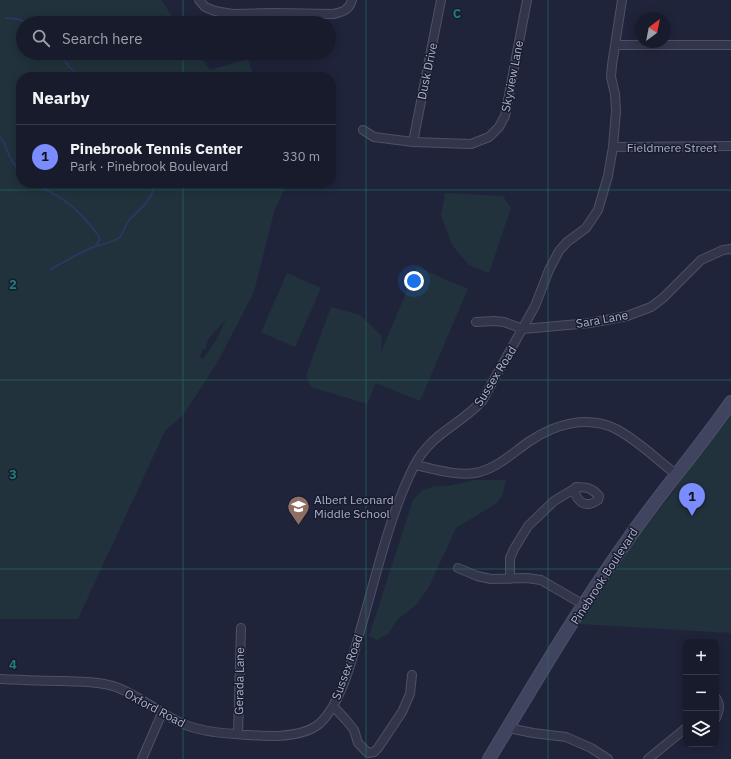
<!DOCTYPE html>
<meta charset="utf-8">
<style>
:root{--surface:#171b2c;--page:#242838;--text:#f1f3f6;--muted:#9ea1a9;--line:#363948;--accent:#7b8cff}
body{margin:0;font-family:"IBM Plex Sans",sans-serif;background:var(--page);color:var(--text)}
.controls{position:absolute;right:12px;bottom:12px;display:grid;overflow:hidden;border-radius:8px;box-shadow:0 2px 10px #0003}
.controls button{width:36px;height:36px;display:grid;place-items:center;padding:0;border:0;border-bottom:1px solid var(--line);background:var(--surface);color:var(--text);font:20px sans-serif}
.compass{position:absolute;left:635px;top:12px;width:36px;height:36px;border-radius:50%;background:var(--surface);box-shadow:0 2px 10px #0003;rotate:32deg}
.you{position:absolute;left:414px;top:281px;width:14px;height:14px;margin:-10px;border:3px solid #fff;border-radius:50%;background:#1a73e8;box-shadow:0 0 0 6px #1a73e833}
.badge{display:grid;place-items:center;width:26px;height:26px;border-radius:50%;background:var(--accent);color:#111;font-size:13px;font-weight:700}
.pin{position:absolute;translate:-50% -33px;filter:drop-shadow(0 1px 2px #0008)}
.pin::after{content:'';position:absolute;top:21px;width:14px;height:12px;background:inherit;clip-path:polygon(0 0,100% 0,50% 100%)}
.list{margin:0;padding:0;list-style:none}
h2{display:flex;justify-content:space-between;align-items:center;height:52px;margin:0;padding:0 16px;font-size:17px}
h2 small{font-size:13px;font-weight:400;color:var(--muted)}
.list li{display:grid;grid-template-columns:26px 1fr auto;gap:12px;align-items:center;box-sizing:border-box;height:64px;padding:0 16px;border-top:1px solid var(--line)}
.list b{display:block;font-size:15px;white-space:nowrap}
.list p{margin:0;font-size:13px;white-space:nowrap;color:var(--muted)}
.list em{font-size:13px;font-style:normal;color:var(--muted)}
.icon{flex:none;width:22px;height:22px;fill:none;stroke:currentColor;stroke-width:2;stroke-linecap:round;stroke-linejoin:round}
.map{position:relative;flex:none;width:731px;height:759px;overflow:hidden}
.search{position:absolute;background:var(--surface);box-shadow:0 2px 10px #0003;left:16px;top:16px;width:320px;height:44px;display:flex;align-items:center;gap:10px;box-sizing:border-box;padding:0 14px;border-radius:22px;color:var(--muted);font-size:15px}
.panel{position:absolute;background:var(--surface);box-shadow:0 2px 10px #0003;left:16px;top:72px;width:320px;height:116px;border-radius:16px}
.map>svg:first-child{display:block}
.green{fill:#21323c;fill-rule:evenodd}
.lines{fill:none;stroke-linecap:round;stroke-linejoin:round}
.stream{stroke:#2d3560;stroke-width:2}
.street-casing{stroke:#4d5166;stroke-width:10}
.secondary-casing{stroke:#4d5166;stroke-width:14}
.street{stroke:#33364b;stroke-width:8}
.secondary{stroke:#40445f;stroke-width:12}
.grid{fill:none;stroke:#1f7c77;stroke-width:1;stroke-opacity:0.55}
.labels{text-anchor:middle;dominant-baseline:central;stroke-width:3;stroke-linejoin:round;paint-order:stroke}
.street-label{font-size:12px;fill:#adb1c8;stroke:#181c30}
.poi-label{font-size:12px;fill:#adb1c8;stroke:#181c30;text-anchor:start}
.grid-label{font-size:13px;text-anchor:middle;font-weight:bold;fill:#1f7c77;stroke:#181c30;stroke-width:3;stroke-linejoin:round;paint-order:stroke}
</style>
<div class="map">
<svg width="731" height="759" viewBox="0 0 731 759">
<rect width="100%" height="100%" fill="#1f243b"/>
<path class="green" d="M0 0H161L177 23H23V53H198L210 70 248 59 254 77H21V183H287L274 212 254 292 217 363 184 414 165 431 78 619H0ZM226 319 215 342 203 359 200 356 203 349 205 350 208 340Z
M445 193 503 196 511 208 489 273 469 265 452 245 441 215Z
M417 267 468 289 420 401 376 383 367 404 311 387 306 375 331 307 360 315 382 336 381 352Z
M287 273 321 288 295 347 261 332Z
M731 409V633L579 624 637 537 671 495Z
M474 480H506L502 496 497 503 456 528 429 587 416 605 398 619 388 634 377 640 369 636 413 500 422 490 435 486H448Z"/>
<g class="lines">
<path class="stream" d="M6 18 17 19 30 23
M60 53 69 67 81 77
M0 137C5 142 5 146 8 152 10 160 16 167 21 172
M34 183C42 188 51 192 59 197 74 206 90 223 100 238L96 246 82 252 51 269
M97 246C104 244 114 242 120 237 124 232 125 225 129 220 140 209 152 201 155 183"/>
<defs>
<path id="street" d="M199 0 205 7 215 11 232 14 272 13 333 14C343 12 349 10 352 0
M615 45H731
M363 130 374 137 413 142 471 144 489 137 499 127 505 116 527 0
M413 142 441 0
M613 147 731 146
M476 322 494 321 504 322 523 329 590 323 627 316 651 307 663 298 701 260 723 250 731 249
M415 465C434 469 455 476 475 473 497 469 512 453 530 441 555 424 587 415 616 429 639 441 657 460 677 475
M576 487C587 487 592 488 599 496L598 500C585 509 577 502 574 489Z
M458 568 477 576 491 579 527 578 541 580 584 605
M510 579V558L514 549 528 526 554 501 574 489
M0 679C21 680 42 681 64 681 80 682 97 681 113 686 138 694 157 712 181 723 198 731 218 733 236 734 260 736 299 740 319 724 343 703 355 648 364 617 378 568 391 512 414 466 431 433 459 426 482 401L535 306 549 270 559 251 567 242 586 228 598 210 608 176 613 147 616 111 615 94 611 77 612 65 622 0
M716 698C721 706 719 710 716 718
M333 706 346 720 354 730 358 743 368 753 374 752 378 748 402 712 410 694 412 675
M508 728 533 733 566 737 591 748 608 759
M238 734 241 628
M142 759 162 713
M648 759 686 728"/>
<path id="secondary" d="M489 759C533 686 576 612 626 542 659 494 698 450 731 402"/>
</defs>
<use href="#street" class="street-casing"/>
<use href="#secondary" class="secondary-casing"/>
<use href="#street" class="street"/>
<use href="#secondary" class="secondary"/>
</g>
<path class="grid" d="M183 0V23M366 0V759M548 0V759M183 53V77M183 183V759M0 190H731M0 380H731M0 569H731"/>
<defs>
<symbol id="school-pin" viewBox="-11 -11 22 30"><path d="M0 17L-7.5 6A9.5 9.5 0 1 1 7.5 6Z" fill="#8d6e63" stroke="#181c30"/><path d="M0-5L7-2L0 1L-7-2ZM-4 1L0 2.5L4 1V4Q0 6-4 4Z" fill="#fff"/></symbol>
</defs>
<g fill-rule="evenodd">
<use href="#school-pin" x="286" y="494" width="25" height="34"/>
</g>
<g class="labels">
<g class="street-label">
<text transform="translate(427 71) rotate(-78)">Dusk Drive</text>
<text transform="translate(512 76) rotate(-79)">Skyview Lane</text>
<text x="672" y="147">Fieldmere Street</text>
<text transform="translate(602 319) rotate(-10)">Sara Lane</text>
<text transform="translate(495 376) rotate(-58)">Sussex Road</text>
<text transform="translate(604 576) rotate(-57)">Pinebrook Boulevard</text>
<text transform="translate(347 667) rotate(-70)">Sussex Road</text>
<text transform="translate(239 681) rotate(-89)">Gerada Lane</text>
<text transform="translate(155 708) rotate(28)">Oxford Road</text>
</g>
<g class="poi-label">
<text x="314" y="499">Albert Leonard<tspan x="314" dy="14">Middle School</tspan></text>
</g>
</g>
<g class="grid-label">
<text x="457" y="18">C</text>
<text x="13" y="289">2</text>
<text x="13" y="479">3</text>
<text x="13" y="669">4</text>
</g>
</svg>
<div class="controls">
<button>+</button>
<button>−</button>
<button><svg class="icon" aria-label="layers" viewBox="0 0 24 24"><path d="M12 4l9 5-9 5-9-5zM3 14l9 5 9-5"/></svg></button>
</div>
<svg class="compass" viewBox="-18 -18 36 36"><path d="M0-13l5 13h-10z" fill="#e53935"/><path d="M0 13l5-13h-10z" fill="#9ea1a9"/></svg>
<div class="you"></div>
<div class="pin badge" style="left:692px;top:516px">1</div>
<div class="search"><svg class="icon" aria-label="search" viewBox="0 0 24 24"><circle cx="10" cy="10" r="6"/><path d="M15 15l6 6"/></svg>Search here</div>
<section class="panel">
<h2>Nearby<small></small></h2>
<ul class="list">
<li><span class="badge">1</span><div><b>Pinebrook Tennis Center</b><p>Park · Pinebrook Boulevard</p></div><em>330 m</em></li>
</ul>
</section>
</div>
